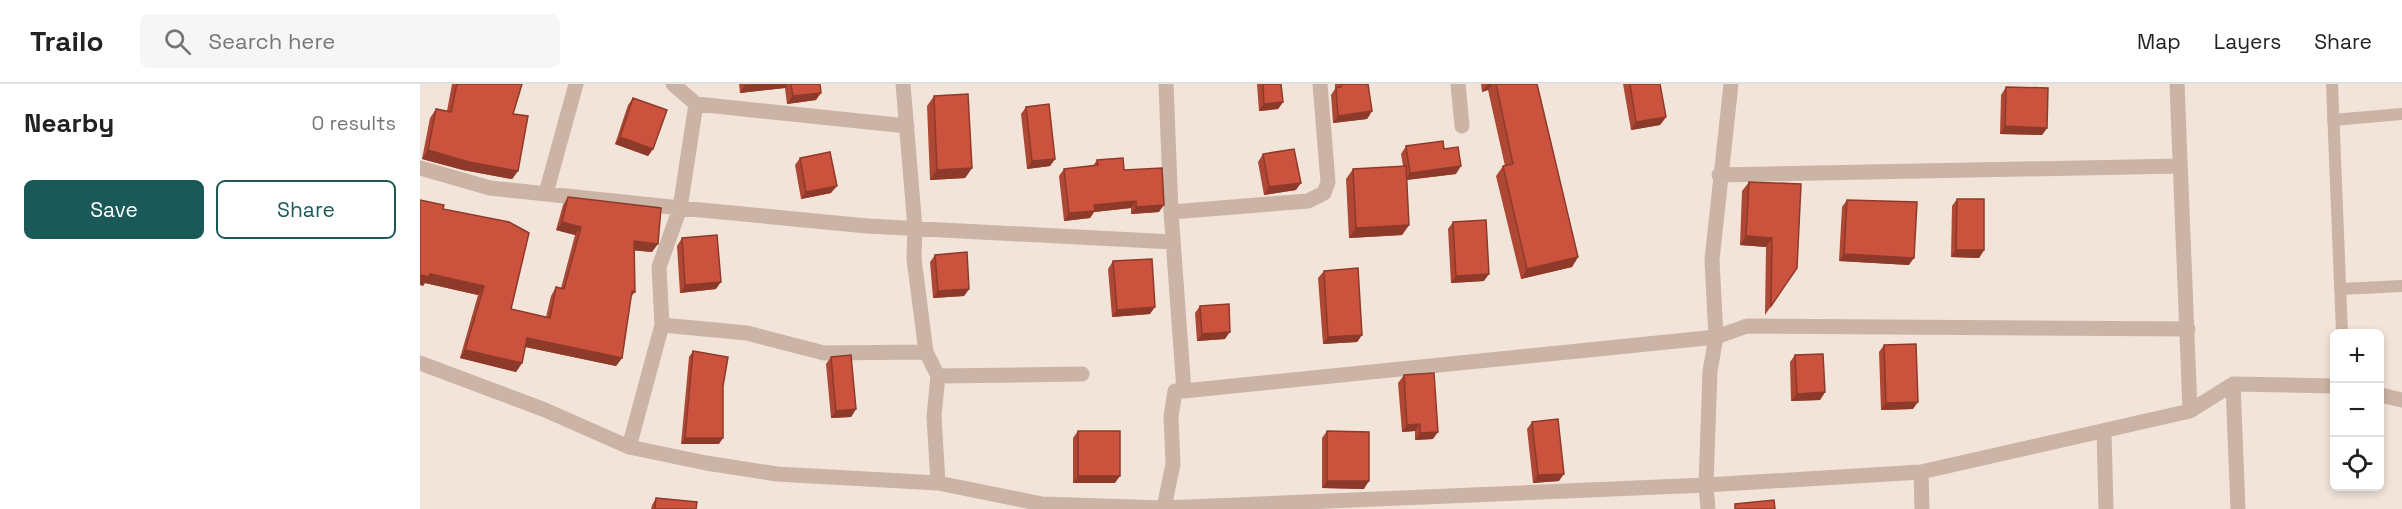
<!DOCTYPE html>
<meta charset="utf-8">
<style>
:root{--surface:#fff;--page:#f6f6f6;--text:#222;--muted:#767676;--line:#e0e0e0;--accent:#1a5958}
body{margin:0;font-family:"Space Grotesk",sans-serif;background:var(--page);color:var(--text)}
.controls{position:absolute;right:18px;bottom:18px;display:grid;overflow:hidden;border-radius:9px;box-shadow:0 3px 9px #0003}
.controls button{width:54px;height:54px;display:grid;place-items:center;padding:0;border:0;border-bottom:2px solid var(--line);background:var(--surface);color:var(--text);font:30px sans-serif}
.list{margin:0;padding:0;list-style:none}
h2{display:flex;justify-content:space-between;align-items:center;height:78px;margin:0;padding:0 24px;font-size:26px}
h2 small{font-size:20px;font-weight:400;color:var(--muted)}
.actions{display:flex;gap:12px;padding:18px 24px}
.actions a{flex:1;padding:14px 0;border:2px solid var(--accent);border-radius:9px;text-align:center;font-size:21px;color:var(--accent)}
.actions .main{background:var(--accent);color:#fff}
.icon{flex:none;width:33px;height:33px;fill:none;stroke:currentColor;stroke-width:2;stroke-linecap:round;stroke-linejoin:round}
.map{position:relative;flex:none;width:1982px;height:425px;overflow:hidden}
header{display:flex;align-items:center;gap:36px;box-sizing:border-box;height:84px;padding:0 30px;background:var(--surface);border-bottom:2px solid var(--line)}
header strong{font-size:28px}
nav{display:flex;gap:33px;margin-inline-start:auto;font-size:21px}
.search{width:420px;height:54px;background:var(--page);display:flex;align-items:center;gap:15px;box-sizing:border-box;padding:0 21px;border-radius:9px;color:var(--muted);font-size:22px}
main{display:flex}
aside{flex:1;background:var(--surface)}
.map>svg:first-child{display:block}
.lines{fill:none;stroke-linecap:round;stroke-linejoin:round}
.service{stroke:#cbb3a5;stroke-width:12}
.minor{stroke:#cbb3a5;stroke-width:15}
.wall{fill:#af4735}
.shaded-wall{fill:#8e3a2b}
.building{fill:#cb533e;stroke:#8e3a2b;stroke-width:1.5}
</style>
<header>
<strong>Trailo</strong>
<div class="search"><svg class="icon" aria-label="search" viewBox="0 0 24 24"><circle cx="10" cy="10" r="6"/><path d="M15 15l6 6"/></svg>Search here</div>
<nav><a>Map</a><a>Layers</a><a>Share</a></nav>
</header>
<main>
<aside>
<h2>Nearby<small>0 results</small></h2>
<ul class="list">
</ul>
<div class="actions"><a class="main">Save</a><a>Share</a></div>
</aside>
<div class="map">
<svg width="1982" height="425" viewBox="0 0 1982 425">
<rect width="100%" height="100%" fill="#f2e4d9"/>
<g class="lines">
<path class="service" d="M1912 0 1922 249
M1913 36 1982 30
M1920 205 1982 202"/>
<path class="minor" d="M253 0 276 20 487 42
M483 0 495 144 494 175 506 268 518 292 514 332 518 399
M1038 0 1042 42
M1757 0 1770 327
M0 84 70 104 260 124 447 142 753 158
M1299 91 1760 82
M126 109 156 0
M751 128 888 117 904 109 908 98 900 0
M242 241 327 249 404 269 506 268
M0 279 125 326 209 363 286 379 357 390 518 399 622 420 744 424 1286 401 1501 388 1770 327 1813 300 1914 302
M518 292 662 290
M1813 300 1818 425
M764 307 1296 253 1327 242 1768 245
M1960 311 1982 316
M1684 347 1686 425
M209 363 242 241 239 183 260 124 276 20
M1501 388 1502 425
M744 424 753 380 751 333 755 307H764L751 128 746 0
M1288 425 1286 401 1290 287 1296 253 1292 176 1311 0"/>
</g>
<path class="wall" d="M32 0H102L93 30 98 87 92 95 43 86 2 75 10 34 16 25 27 27Z
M319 0H400L396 16 367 20 365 4 320 9Z
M837 0H861L863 18 858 25 839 27Z
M915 0H948L952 27 947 35 913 39 911 11 915 5Z
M1061 0H1117L1158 173 1152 183 1101 195 1076 92 1083 82H1085L1068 6 1062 8Z
M1203 0H1240L1246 33 1240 41 1211 46Z
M1586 3 1627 44 1622 51 1580 50 1581 11Z
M514 12 552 84 545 94 510 96 507 22Z
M213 14 233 65 228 72 195 60 208 21Z
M606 23 635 75 630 82 607 85 601 30Z
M986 62 1024 65 1036 90 987 96 989 141 982 151 929 154 926 95 933 85 983 82 981 70Z
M843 70 876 106 844 111 838 78Z
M380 74 411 109 381 115 375 81Z
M677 76 704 86 739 128 711 130V124L674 128 670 134 644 137 639 92 644 85 673 82Z
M1329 98 1377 184 1345 231 1346 163 1320 161 1322 107Z
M148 113 232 168 214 166 215 208 211 213 202 274 196 282 105 263 102 279 96 288 40 274 58 211 5 199 3 202 23 125 91 225 126 233 131 212 136 203 141 204 155 151 136 146 143 121Z
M1537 115 1564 166 1559 174 1531 173 1532 122Z
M1427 116 1489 181 1419 177 1422 123Z
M1033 138 1064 197 1031 199 1028 145Z
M262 154 296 205 260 209 257 162Z
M515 171 549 205 544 212 513 214 510 178Z
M693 177 730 230 692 233 688 185Z
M904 187 942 251 937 258 903 260 898 194Z
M780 222 805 255 777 257 775 229Z
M1464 261 1493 325 1461 326 1459 268Z
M273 267 303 302 299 360H261L269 273Z
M1375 271 1405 308 1400 316 1371 317 1370 278Z
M411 273 436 325 431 333 411 334 406 280Z
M984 291 1013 355 995 356V347L982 348 978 299Z
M1112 338 1139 397 1113 399 1107 345Z
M658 347 695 399H653V354Z
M907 347 944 405 902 404V354Z
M236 414 276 425H231L232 421Z"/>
<path class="shaded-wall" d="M339 0H368L365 4 320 9 325 1Z
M1068 0H1073L1068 6 1062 8Z
M401 9 396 16 367 20 373 12Z
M863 18 858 25 839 27 844 20Z
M952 27 947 35 913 39 918 32Z
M1246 33 1240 41 1211 46 1216 38Z
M1585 42 1627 44 1622 51 1580 50Z
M200 53 233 65 228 72 195 60Z
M8 66 98 87 92 95 43 86 2 75Z
M635 75 630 82 607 85 612 77Z
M1041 82 1036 90 985 96 990 89Z
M552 84 545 94 510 96 517 86Z
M881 99 876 106 844 111 849 103Z
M417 102 411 109 381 115 386 108Z
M716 117 711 124 674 128 670 134 644 137 649 129 674 121Z
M744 121 739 128 711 130 716 123Z
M142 138 161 143 155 151 136 146Z
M989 141 982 151 929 154 936 144Z
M1326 152 1352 154 1346 163 1320 161Z
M214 157 238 160 232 168 208 166Z
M1536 166H1564L1559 174 1531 173Z
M1424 170 1494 174 1489 181 1419 177Z
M1158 173 1152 183 1101 195 1107 185Z
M10 190 64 202 58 211 5 199 3 202 0 201V191Z
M1069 190 1064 197 1031 199 1036 192Z
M301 198 296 205 260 209 265 201Z
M549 205 544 212 513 214 518 207Z
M735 223 730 230 692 233 697 226Z
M810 248 805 255 777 257 782 250Z
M942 251 937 258 903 260 908 253Z
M107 254 202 274 196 282 101 262Z
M45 266 102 279 96 288 40 274Z
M1405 308 1400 316 1371 317 1377 310Z
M1498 318 1493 325 1461 326 1466 319Z
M436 325 431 333 411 334 416 327Z
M1000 340 995 347 982 348 987 341Z
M1018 348 1013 355 995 356 1000 349Z
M265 354H303L299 360H261Z
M1144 390 1139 397 1113 399 1118 391Z
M658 392H700L695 399H653Z
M907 397H949L944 405 902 404Z"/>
<path class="building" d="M37 0H102L93 30 108 32 98 87 49 78 8 66 16 25 31 28Z
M371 0H400L401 9 373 12Z
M843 0H861L863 18 844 20Z
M921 0H948L952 27 918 32 916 4 921 3Z
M1076 0H1117L1158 173 1107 185 1083 82 1093 80Z
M1210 0H1240L1246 33 1216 38Z
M1586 3 1628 4 1627 44 1585 42Z
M548 10 552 84 517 86 514 12Z
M213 14 247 26 233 65 200 53Z
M629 20 635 75 612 77 606 23Z
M1023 57 1024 65 1038 63 1041 82 990 89 986 62Z
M874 65 881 99 849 103 843 70Z
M410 68 417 102 386 108 380 74Z
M703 74 704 86 742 84 744 121 716 123V117L674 121 675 127 649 129 644 85 678 81 677 76Z
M986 82 989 141 936 144 933 85Z
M1329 98 1381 100 1377 184 1351 222 1352 154 1326 152Z
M148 113 241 124 238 160 214 157 215 208 212 207 202 274 107 254 102 279 45 266 64 202 10 190 9 193 0 191V116L24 121 23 125 89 138 109 149 91 225 130 234 136 203 144 205 161 143 142 138Z
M1537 115H1564V166H1536Z
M1427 116 1497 118 1494 174 1424 170Z
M1066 136 1069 190 1036 192 1033 138Z
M297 151 301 198 265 201 262 154Z
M547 168 549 205 518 207 515 171Z
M732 175 735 223 697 226 693 177Z
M938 184 942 251 908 253 904 187Z
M809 220 810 248 782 250 780 222Z
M1496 260 1498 318 1466 319 1464 261Z
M273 267 308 273 303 302V354H265Z
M1403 270 1405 308 1377 310 1375 271Z
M431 271 436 325 416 327 411 273Z
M1014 289 1018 348 1000 349V340L987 341 984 291Z
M1138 335 1144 390 1118 391 1112 338Z
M658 347H700V392H658Z
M907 347 949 348V397H907Z
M236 414 277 418 276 425H235Z
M1354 416 1355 425H1315V420Z"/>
</svg>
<div class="controls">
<button>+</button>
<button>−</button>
<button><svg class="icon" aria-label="locate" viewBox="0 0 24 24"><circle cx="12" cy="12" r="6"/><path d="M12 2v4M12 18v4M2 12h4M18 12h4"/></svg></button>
</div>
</div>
</main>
